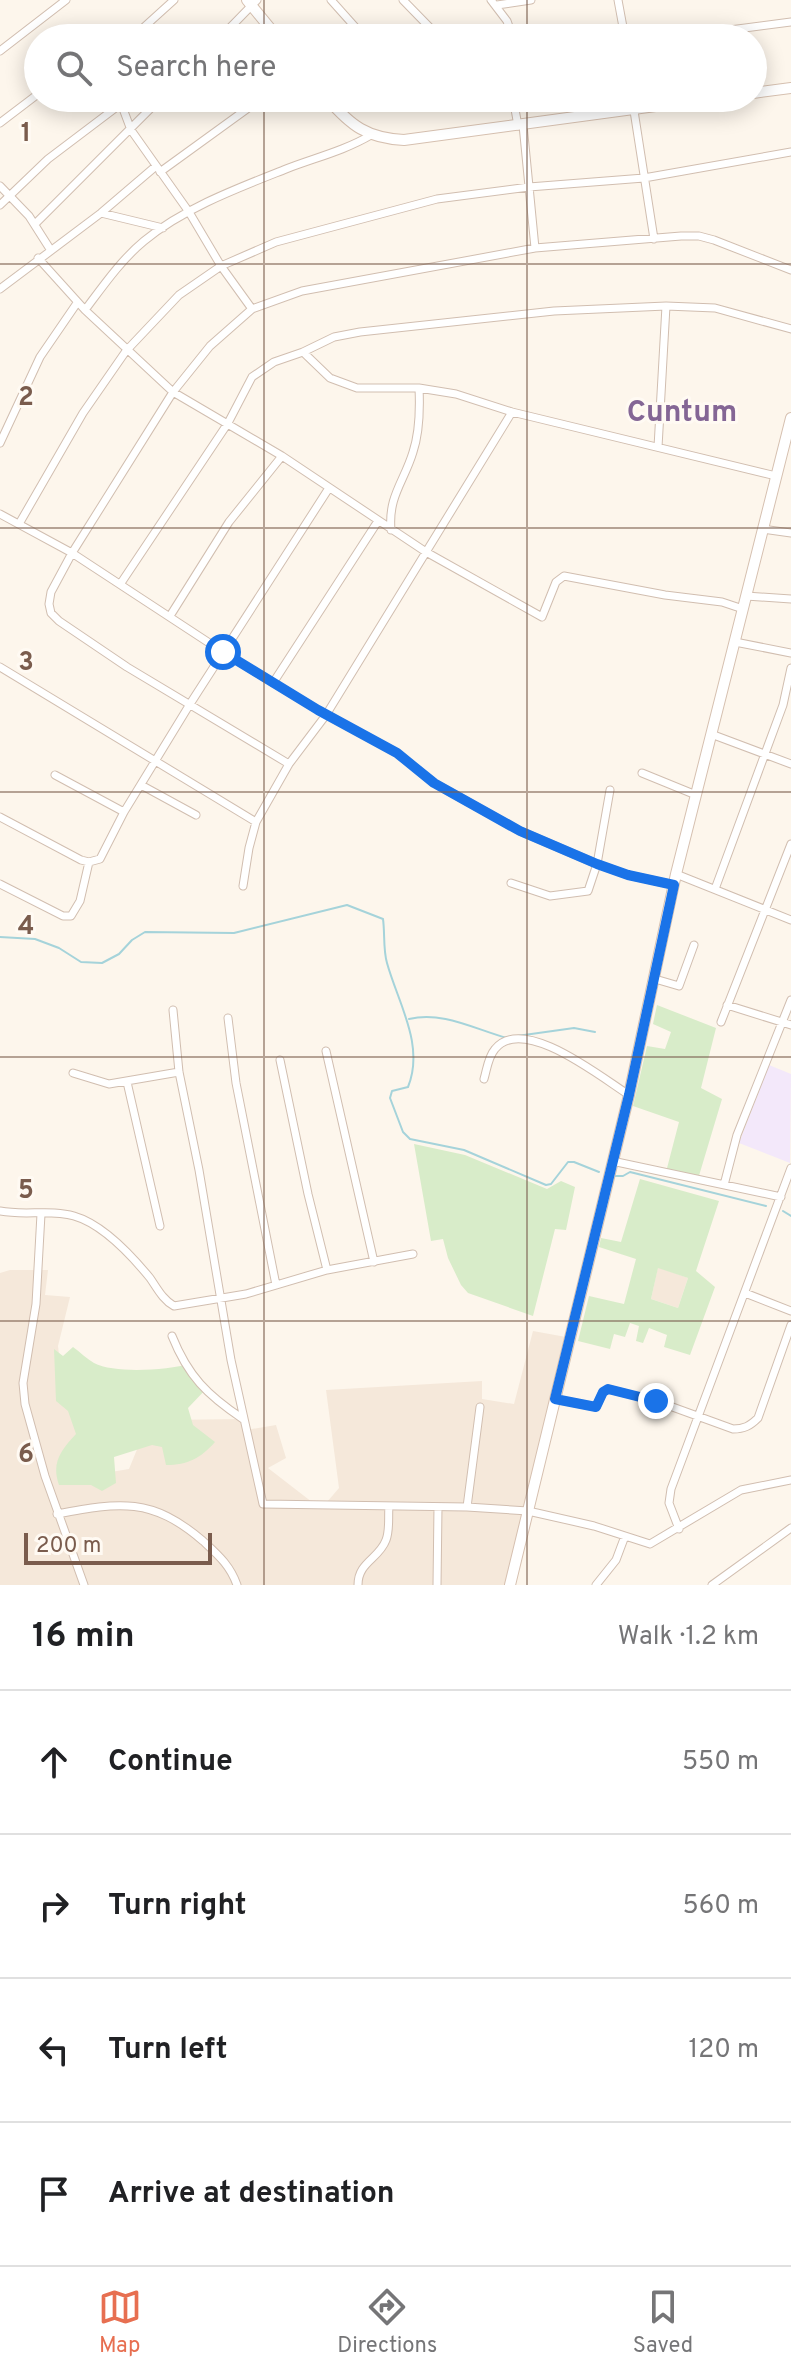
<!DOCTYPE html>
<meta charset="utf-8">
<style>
:root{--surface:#fff;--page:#f2f2f2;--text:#202124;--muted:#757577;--line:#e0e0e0;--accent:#e76f51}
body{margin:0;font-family:Overpass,sans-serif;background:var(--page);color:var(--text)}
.scale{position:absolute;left:24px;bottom:20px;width:188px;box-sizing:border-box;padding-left:8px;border:4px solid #7a5c4d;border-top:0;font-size:22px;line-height:28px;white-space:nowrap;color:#7a5c4d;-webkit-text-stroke:6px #fffaf3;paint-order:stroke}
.stop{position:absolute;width:24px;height:24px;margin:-18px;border:6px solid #1a73e8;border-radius:50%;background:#fff}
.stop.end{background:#1a73e8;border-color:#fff;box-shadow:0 2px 8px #0008}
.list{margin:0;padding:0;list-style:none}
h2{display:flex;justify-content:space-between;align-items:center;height:104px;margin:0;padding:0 32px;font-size:34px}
h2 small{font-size:26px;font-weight:400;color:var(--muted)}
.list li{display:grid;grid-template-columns:52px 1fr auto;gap:24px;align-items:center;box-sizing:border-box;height:144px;padding:0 32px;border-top:2px solid var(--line)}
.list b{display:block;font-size:30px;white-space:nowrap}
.list em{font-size:26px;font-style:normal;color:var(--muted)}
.icon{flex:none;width:44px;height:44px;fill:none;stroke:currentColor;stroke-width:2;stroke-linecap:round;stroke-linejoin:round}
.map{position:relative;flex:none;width:791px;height:1585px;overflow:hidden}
.search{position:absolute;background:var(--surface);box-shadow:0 4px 20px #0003;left:24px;right:24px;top:24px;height:88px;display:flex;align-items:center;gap:20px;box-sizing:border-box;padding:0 28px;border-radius:44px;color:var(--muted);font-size:30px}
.sheet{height:680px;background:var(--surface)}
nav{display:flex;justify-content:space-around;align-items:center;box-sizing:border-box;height:112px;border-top:2px solid var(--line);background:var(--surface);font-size:22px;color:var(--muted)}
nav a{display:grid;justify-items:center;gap:4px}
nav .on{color:var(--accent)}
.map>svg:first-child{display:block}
.residential{fill:#f5e8da}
.education{fill:#f3e8fa}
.green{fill:#d8ecc9;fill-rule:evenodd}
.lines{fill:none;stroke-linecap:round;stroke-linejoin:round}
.stream{stroke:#a5d3da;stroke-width:2}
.street-casing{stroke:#d1beb0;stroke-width:9}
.secondary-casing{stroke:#d6c0b0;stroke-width:12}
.street{stroke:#fff;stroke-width:7}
.secondary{stroke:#fff;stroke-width:10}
.route{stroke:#1a73e8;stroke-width:10}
.grid{fill:none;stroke:#7a5c4d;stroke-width:2;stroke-opacity:0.55}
.labels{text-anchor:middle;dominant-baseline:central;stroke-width:6;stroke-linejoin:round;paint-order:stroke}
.neighbourhood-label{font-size:30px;font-weight:bold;fill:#846695;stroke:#fffaf3}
.grid-label{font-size:26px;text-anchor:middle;font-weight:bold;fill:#7a5c4d;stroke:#fffaf3;stroke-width:6;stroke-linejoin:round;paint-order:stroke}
</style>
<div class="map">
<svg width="791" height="1585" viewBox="0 0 791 1585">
<rect width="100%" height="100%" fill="#fdf6ec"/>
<path class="residential" d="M658 1267 688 1278 678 1308 651 1299Z
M10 1270H48L45 1295 70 1297 58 1346 63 1388 81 1440V1477L129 1469 138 1447 165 1420 243 1419 246 1430 276 1425 286 1458 268 1468 321 1509 339 1488 326 1390 482 1381V1399L514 1404 533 1331 566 1337 510 1585H0V1273Z"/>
<path class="education" d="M769 1065 791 1074 790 1163 739 1143Z"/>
<path class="green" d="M657 1005 716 1028 701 1088 722 1099 698 1179 666 1172 679 1122 633 1106 647 1046 665 1049 671 1032 653 1024Z
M414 1144 465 1155 547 1189 561 1181 575 1187 566 1230 555 1229 533 1316 468 1293 461 1285 448 1258 443 1239 431 1241Z
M640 1179 719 1201 696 1271 715 1287 690 1355 664 1347 667 1335 649 1328 643 1343 636 1341 639 1326 630 1323 625 1337 614 1334 610 1349 578 1341 589 1296 624 1304 636 1259 599 1247 601 1238 621 1242ZM658 1268 688 1278 678 1308 651 1299Z
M73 1347C80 1352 87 1359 94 1363 115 1374 167 1370 190 1364L208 1387 188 1408 193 1425 215 1442C201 1458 188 1465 166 1465L162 1447 152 1445 114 1457 116 1483 102 1491 91 1485H59C51 1463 61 1450 76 1434L68 1411 56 1401 54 1349 63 1356Z"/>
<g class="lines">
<path class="stream" d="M0 937 35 939 59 948 81 962 102 963 119 954 132 940 145 932 234 933 347 905 383 919C385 933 383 950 387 963 398 1003 425 1045 408 1087L392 1091 390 1098 403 1132 410 1139 464 1150 546 1185 551 1184 568 1162H574L599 1172
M409 1019C443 1011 474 1029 507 1038
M517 1036 574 1028 595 1032
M615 1176H623L630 1172 766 1206
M783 1211 791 1216"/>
<defs>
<path id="street" d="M331 0 365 38
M403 0 440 38
M491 0 507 21 513 38
M618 0 625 38
M497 5 531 0
M132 38 174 0
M220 38 257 0
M668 38 791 22
M0 51 66 0
M119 98 131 130 189 212 221 266 252 309
M454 98H461
M513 98 518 126
M632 98 654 239
M0 123 38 94
M523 125 535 248
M160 172 262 98
M0 186 29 216 50 249
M0 205 48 159 122 103
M101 213 163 228
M35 224 161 98
M38 258 85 310 173 392 282 456 426 552 542 617 556 582 564 576 665 595 722 602 743 609
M0 289 101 213 156 166
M666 306 715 308 791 329
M85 310C103 286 121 260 144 241 184 208 238 188 286 169 314 158 344 151 371 135
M303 352 334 337 360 332 554 311 666 306 658 447
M0 443 40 357 77 303
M0 514 72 553 223 652 318 710 397 753 434 783 520 831 597 864 628 875 674 885
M19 524 83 413 126 351 179 295 221 266 276 242 437 199 529 187 644 178 791 152
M762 529 791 533
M391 530C388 496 404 482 413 452 420 431 420 409 419 388
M121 583 228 423 252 377 274 362 303 352 330 378 357 388H419L456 394 512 412 776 476
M746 596 791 599
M170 616 229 522 282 456
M735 642 791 653
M0 667 256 822
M273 683 378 521
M711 734 791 764
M289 764 127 667 59 621 51 613 49 604 51 592 72 553 173 392 210 346 252 309 302 291 535 248 681 236H699L714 240 791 270
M642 773 696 795
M55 775 124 812
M141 785 196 815
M0 817 81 860 89 862 100 859 124 812 190 704 329 488
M676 874 791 920
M511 883 550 896 588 891 597 864 610 790
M0 884 63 916H71L80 901 89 862
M243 886 249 848 256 822 289 764 326 715 512 412
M715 889 783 705 791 668
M655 979 679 986 694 945
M727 1005 791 1025
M173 1010 179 1072 199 1170 231 1360 263 1504 467 1507 528 1511 594 1526 650 1544 741 1490 791 1480
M228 1018 236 1083 276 1285
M721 1022 791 844
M326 1051 374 1262
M280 1060 308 1194 327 1270
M73 1073 109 1084 179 1072
M484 1079C487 1069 488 1057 495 1049 523 1014 602 1078 629 1095
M127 1082 160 1226
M612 1161 781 1197
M724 1185 737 1135 791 1000
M0 1211C24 1216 51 1209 74 1216 102 1224 132 1256 150 1278 157 1288 163 1300 174 1306L246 1294 327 1270 413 1254
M41 1214 36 1304 23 1383 25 1404 45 1476 84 1585
M745 1293 791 1311
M172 1336C188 1376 207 1395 243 1419
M555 1399 596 1407 603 1392 608 1389 656 1401 733 1429C744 1429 750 1426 758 1418L791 1325
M467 1507 480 1407
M57 1514C120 1502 152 1497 203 1541 218 1555 230 1565 237 1585
M679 1529 669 1503 671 1489 791 1168
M358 1585C358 1562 379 1559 386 1540 390 1530 388 1517 389 1506
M437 1585 438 1507
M596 1585 616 1560 625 1536
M712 1585 791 1528"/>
<path id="secondary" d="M247 0 278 38
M753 93 791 88
M327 98C351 126 367 138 404 140L715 98
M510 1585 629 1095 676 874 791 418"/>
</defs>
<use href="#street" class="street-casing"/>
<use href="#secondary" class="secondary-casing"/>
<use href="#street" class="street"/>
<use href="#secondary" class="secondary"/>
</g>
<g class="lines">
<path class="route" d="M223 652 318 710 397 753 434 783 520 831 597 864 628 875 674 885 629 1095 555 1399 596 1407 603 1392 608 1389 656 1401"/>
</g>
<path class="grid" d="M264 0V38M527 0V38M264 98V1585M527 98V1585M0 264H791M0 528H791M0 792H791M0 1057H791M0 1321H791"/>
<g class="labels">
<g class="neighbourhood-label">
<text x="682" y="413">Cuntum</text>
</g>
</g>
<g class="grid-label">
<text x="26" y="141">1</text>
<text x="26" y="405">2</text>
<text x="26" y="670">3</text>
<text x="26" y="934">4</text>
<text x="26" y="1198">5</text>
<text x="26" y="1462">6</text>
</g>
</svg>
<div class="scale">200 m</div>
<div class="stop" style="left:223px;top:652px"></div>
<div class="stop end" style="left:656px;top:1401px"></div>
<div class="search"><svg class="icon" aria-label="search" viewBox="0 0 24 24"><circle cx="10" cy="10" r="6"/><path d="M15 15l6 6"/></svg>Search here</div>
</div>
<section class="sheet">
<h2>16 min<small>Walk · 1.2 km</small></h2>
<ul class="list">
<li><svg class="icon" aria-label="ahead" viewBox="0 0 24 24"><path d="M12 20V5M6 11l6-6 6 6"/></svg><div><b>Continue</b></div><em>550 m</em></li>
<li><svg class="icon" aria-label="right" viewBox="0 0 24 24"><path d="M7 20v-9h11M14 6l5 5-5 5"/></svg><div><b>Turn right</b></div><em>560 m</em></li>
<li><svg class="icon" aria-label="left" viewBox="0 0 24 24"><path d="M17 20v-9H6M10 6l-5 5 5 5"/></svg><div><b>Turn left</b></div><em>120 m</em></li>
<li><svg class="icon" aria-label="arrive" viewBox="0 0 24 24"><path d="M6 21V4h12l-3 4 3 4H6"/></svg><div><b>Arrive at destination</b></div></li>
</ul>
</section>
<nav>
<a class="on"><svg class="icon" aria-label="map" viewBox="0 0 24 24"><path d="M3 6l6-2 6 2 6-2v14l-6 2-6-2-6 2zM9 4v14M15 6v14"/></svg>Map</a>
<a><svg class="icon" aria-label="directions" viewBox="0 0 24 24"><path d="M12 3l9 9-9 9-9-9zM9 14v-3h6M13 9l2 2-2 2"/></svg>Directions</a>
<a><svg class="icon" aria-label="saved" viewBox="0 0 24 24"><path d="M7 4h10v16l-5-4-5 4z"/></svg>Saved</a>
</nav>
